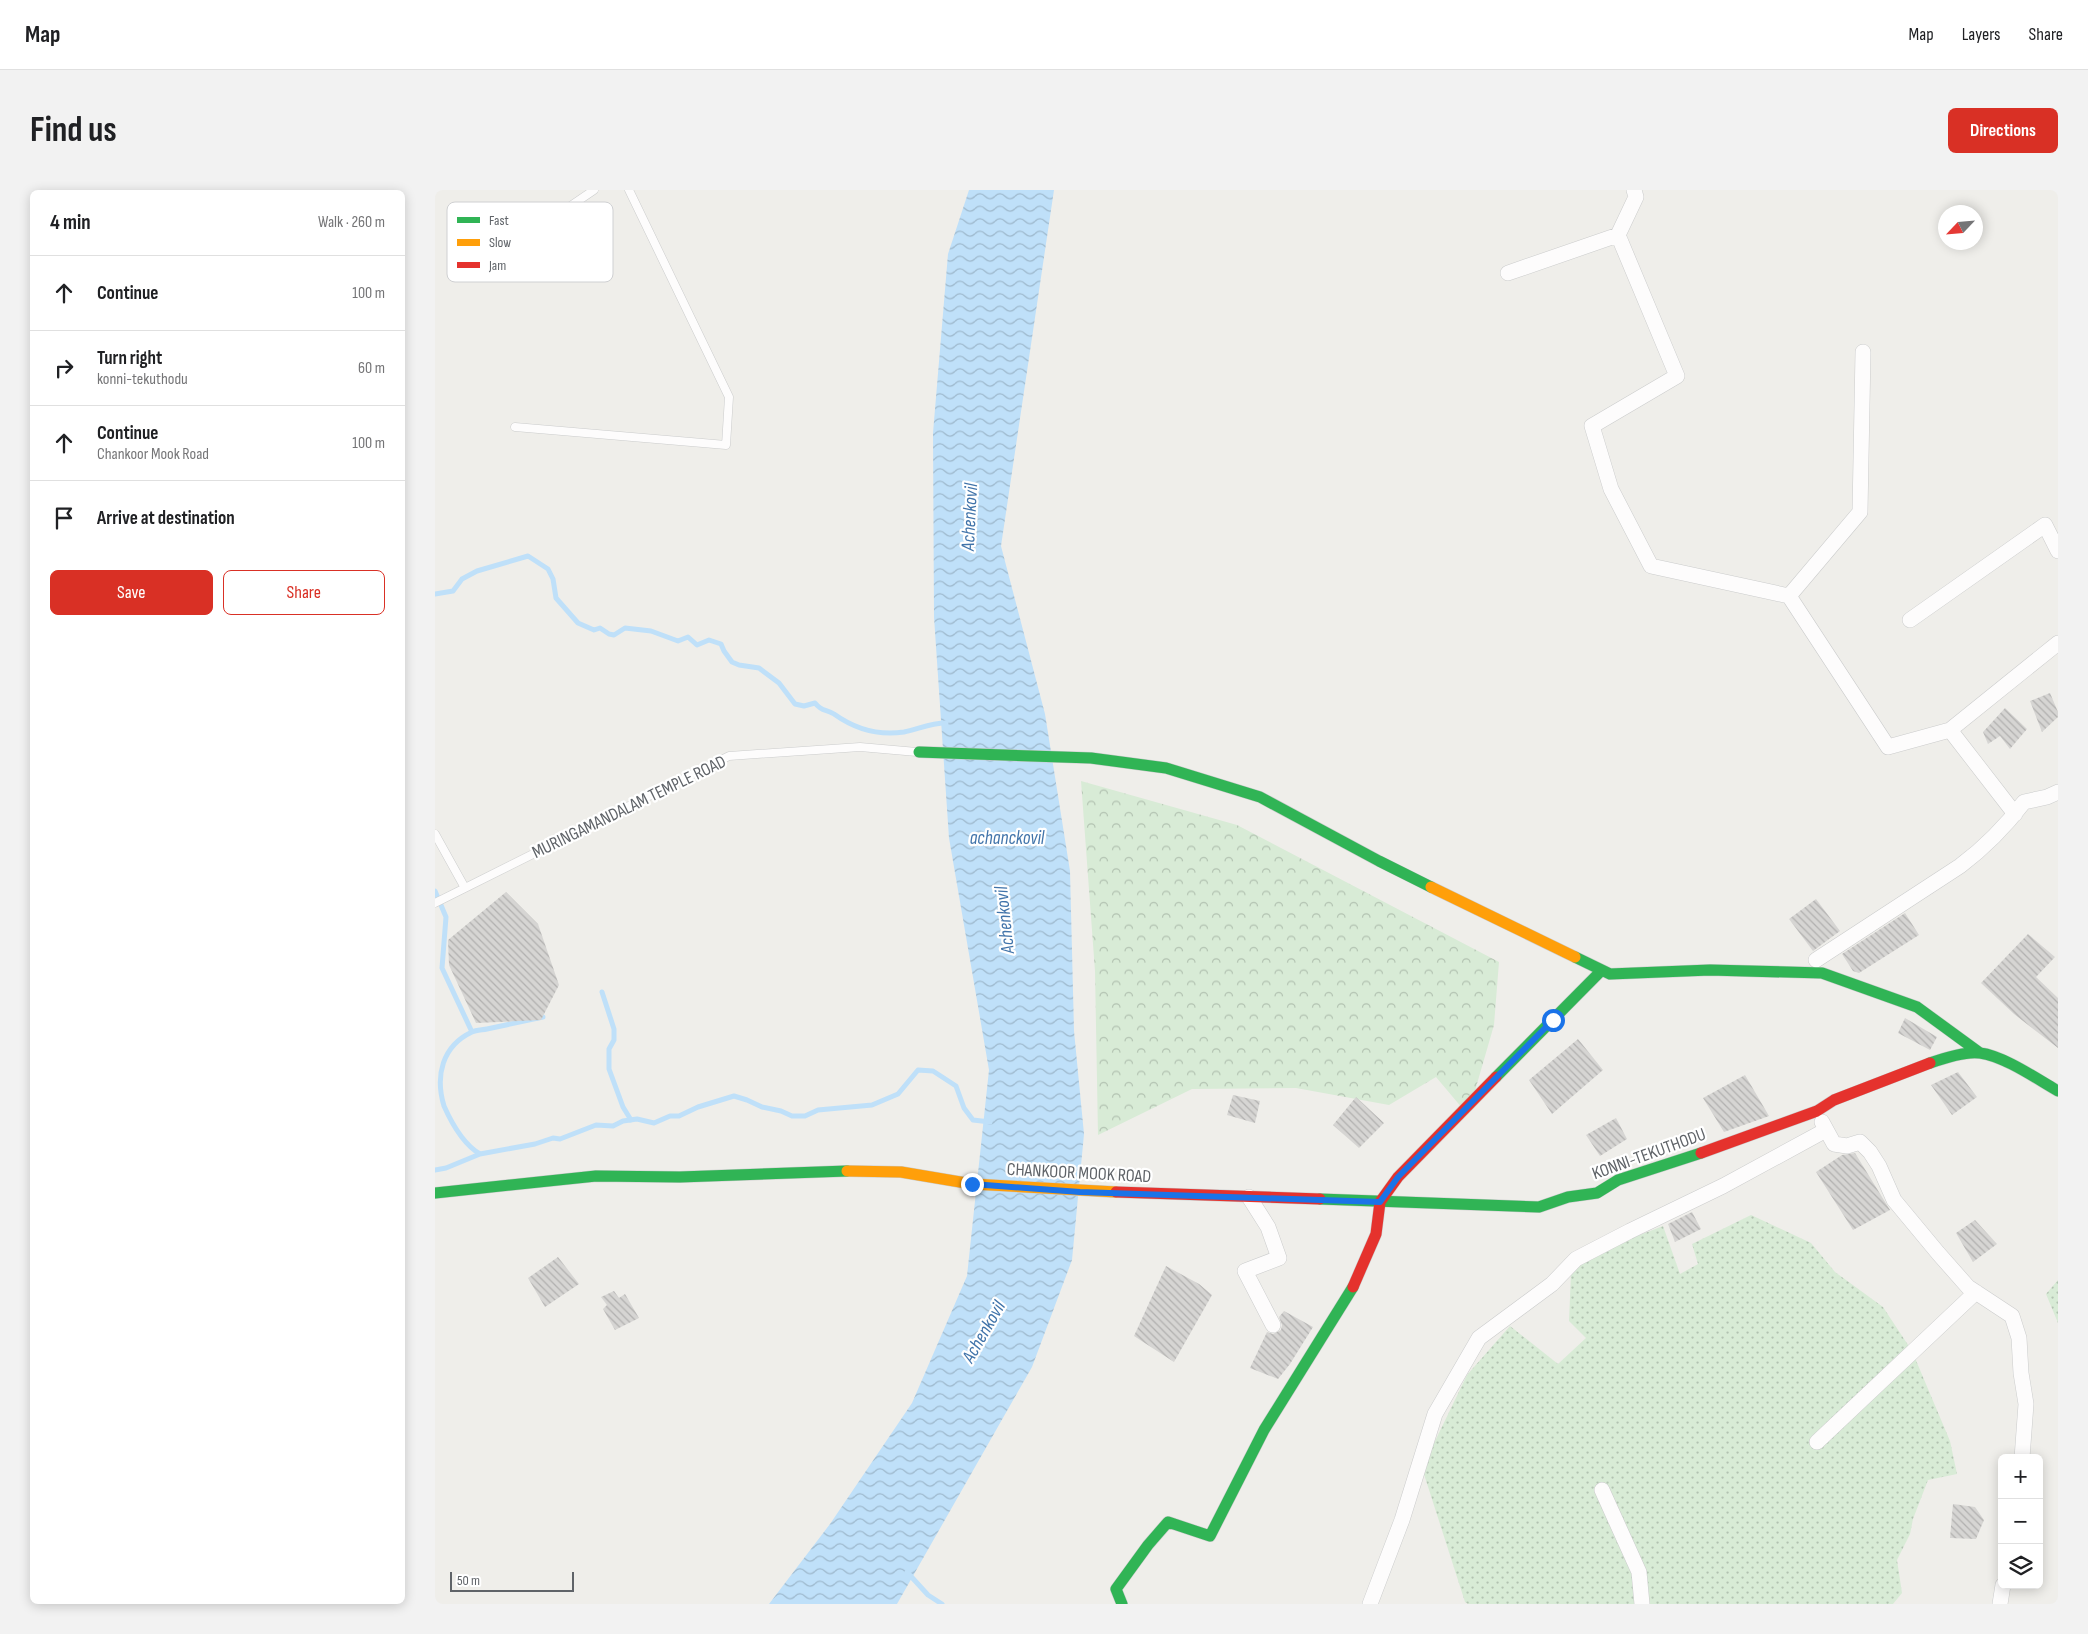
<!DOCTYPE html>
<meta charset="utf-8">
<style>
:root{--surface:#fff;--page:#f2f2f2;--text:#202124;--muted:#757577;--line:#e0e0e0;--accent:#d93025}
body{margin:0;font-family:"Sofia Sans Condensed",sans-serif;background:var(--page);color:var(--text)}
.controls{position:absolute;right:15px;bottom:15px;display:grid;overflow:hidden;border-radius:8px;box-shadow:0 2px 12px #0003}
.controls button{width:45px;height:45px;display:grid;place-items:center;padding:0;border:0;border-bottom:1px solid var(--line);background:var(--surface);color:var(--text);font:25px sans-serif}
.compass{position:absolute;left:1503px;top:15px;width:45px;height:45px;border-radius:50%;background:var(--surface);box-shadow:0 2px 12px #0003;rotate:244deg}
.scale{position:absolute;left:15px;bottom:12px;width:124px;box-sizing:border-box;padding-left:5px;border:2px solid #5f6368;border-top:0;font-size:14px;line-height:18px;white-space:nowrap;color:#5f6368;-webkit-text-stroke:4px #fff;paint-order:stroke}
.stop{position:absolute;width:15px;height:15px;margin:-11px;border:4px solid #1a73e8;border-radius:50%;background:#fff}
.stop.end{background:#1a73e8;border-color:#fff;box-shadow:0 1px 5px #0008}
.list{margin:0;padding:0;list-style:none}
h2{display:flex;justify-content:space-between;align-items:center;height:65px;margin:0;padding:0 20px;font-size:21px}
h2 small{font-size:16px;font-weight:400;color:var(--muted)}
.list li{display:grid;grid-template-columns:32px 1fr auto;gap:15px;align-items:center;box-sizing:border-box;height:75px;padding:0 20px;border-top:1px solid var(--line)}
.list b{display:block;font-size:19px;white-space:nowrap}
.list p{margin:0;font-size:16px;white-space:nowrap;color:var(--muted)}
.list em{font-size:16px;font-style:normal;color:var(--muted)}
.actions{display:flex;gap:10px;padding:15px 20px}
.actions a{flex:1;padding:11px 0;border:1px solid var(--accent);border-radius:8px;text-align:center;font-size:18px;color:var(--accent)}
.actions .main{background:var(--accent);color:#fff}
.icon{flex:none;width:28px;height:28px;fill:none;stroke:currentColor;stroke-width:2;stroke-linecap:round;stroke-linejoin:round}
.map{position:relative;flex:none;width:1623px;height:1414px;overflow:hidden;border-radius:8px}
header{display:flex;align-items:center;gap:30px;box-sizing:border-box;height:70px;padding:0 25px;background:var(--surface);border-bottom:1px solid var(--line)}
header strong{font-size:24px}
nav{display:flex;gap:28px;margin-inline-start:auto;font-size:18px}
.intro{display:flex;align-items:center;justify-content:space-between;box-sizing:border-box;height:120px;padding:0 30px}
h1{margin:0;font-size:35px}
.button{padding:12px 22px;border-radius:8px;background:var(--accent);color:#fff;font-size:18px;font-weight:700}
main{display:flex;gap:30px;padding:0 30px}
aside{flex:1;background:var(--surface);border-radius:8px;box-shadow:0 2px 12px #0003}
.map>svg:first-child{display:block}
.grass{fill:url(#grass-dots)}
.forest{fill:url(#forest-crowns)}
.water{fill:url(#water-waves)}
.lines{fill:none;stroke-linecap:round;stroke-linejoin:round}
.stream{stroke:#bfe0f9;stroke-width:5}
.building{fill:url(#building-back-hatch)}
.lane-casing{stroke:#cbcccc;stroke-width:9}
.street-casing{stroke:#cbcccc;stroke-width:16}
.fast-casing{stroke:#cacacb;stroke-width:12}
.slow-casing{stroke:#cacacb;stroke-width:12}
.jam-casing{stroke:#cacacb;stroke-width:12}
.lane{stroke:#fdfcfc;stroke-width:8}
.street{stroke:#fdfcfc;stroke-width:15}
.fast{stroke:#30b455;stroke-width:11}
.slow{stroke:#ff9f0a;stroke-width:11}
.jam{stroke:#e5322d;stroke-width:11}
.route{stroke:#1a73e8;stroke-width:6}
.labels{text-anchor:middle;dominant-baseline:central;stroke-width:4.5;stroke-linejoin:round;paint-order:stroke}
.street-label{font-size:18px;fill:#5f6368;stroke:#fff}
.water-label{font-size:19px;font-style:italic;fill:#4174aa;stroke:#fff}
.key{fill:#fff;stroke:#cfd0d2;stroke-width:1}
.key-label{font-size:14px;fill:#5f6368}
</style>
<header>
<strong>Map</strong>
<nav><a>Map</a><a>Layers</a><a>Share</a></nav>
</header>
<div class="intro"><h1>Find us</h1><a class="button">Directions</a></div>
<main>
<aside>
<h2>4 min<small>Walk · 260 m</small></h2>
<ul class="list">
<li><svg class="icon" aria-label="ahead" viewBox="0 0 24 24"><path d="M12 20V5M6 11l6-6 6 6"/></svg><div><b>Continue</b></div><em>100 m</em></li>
<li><svg class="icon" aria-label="right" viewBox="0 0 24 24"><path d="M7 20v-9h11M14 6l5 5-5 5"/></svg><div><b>Turn right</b><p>konni-tekuthodu</p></div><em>60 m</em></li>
<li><svg class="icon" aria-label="ahead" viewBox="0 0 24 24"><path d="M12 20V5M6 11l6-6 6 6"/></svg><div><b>Continue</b><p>Chankoor Mook Road</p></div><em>100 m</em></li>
<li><svg class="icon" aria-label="arrive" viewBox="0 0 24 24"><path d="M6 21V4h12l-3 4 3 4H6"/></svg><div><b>Arrive at destination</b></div></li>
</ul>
<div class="actions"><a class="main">Save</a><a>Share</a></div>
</aside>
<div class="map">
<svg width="1623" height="1414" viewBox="0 0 1623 1414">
<defs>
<pattern id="grass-dots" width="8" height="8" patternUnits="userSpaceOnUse" patternTransform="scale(1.25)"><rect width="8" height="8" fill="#d8ebd6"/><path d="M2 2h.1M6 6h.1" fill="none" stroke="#b2c2b1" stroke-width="1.8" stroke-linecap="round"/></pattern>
<pattern id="forest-crowns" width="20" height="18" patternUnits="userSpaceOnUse" patternTransform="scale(1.25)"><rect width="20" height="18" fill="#d8ebd6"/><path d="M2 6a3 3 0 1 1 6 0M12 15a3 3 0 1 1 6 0" fill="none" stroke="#b2c2b1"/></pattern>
<pattern id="water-waves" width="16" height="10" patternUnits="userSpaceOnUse" patternTransform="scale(1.25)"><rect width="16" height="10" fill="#bfe0f9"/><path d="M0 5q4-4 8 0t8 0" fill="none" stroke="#9eb9cd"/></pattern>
<pattern id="building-back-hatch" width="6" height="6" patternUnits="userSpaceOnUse" patternTransform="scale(1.25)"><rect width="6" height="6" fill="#d6d5d3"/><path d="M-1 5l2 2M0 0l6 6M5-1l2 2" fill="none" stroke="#b1b0af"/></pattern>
</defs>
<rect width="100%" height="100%" fill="#efeeea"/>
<path class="grass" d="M1316 1025 1376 1053 1400 1082 1448 1117 1477 1161 1515 1251 1522 1284 1493 1290 1478 1329 1475 1344 1462 1370 1467 1403 1458 1414H1033L1030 1412 987 1278 1032 1185 1075 1136 1123 1174 1151 1148 1134 1131 1136 1083 1153 1065 1228 1036 1245 1084 1263 1074 1257 1054Z
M1623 1090V1133L1611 1104Z"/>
<path class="forest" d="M646 591 802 635 1064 772 1059 835 1033 925 1001 887 954 915 861 898 757 899 663 945 660 781Z"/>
<path class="water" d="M534 0H619L566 356 610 524 635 681 639 841 649 944 637 1070 597 1177 462 1414H334L395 1334 477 1213 532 1086 554 880 514 648 499 427 498 243 513 64Z"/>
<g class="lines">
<path class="stream" d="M0 404 18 401 27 389 42 381 93 366 113 379 118 389 121 408 143 433 159 440 165 438 174 444 179 445 190 438 216 441 243 451 253 447 262 455 274 450 286 454 289 461 297 472 304 475 324 478 344 493 360 514 369 516 380 513C387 522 391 519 399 524 420 539 443 546 469 542 483 539 496 533 511 533
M0 701 11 727 7 778 37 842
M167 802 179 839V850L174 859V879L188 917 196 930
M108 827C89 831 70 835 52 839 47 840 41 840 37 842 7 856 0 886 9 916 17 934 28 954 45 964L100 954 118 948 125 949 161 935 178 936 188 931 202 929 219 933 235 926H244L263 917 299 906 312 910 327 917 346 921 357 926H370L383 920 437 915 463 904 483 880 498 881 521 896 529 918 538 930 555 932
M0 980 11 978 45 964
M472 1382 493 1405 507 1414"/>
</g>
<path class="building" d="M1615 503 1623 522V527L1607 542 1595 511Z
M1570 518 1592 539 1575 559 1565 546 1553 554 1548 542Z
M71 702 103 734 124 795 106 830 41 833 14 775 13 750Z
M1381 709 1405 741 1378 761 1354 729Z
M1470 723 1484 745 1424 783 1418 781 1407 764Z
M1593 744 1620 767 1601 787 1623 808V858L1579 824 1546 793Z
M1470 828 1502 847 1495 860 1463 843Z
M1143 849 1168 880 1117 924 1094 890Z
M1523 882 1542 907 1517 925 1496 895Z
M1310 885 1334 926 1289 942 1268 908Z
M798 905 825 911 820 933 792 925Z
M921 907 949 933 924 958 898 935Z
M1181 928 1192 949 1165 966 1151 945Z
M1420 963 1455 1020 1418 1040 1381 982 1407 965Z
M1257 1022 1266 1039 1240 1052 1233 1034Z
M1540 1030 1562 1054 1538 1072 1521 1043Z
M123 1067 144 1094 110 1117 93 1088Z
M731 1076 764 1094 777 1105 739 1172 699 1146Z
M179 1101 184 1108 190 1104 204 1128 180 1140 168 1119 172 1115 166 1107Z
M849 1121 878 1137 855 1174 843 1189 815 1178 832 1142 838 1144 846 1140 847 1135 844 1127Z
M1518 1314 1540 1317 1549 1330 1541 1349 1515 1348Z"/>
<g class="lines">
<defs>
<path id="lane" d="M109 34 159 0
M80 237 291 255 294 207 194 0
M0 644 30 698 0 713
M30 698 294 566 425 557 482 562"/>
<path id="street" d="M1199 0 1201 7 1183 45 1242 186 1157 236 1176 299 1216 376 1354 406
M1073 83 1183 45
M1428 162 1425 322 1354 406 1453 557 1515 540
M1475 430 1610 335 1623 361
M1580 624 1515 540 1623 453
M1381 770 1525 676C1549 658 1570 637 1589 612L1612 607 1623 602
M1387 932 1399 954 1412 956 1425 952 1435 962 1444 976 1459 1010 1503 1063 1533 1097 1577 1126 1584 1148 1586 1183 1591 1214 1587 1268
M814 1007 833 1037 844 1068 810 1081 838 1135
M1382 1252 1541 1102
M1167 1300 1204 1382 1207 1414
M935 1414 967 1330 1000 1224 1044 1148 1117 1094 1141 1069 1195 1041 1288 996 1391 940
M1565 1414 1568 1395"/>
<path id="fast" d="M484 562 656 568 731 578 825 607 944 671 996 697
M1140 767 1175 784 1275 780 1387 783 1482 817 1545 863
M1495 873C1509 868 1531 861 1545 863 1569 866 1602 889 1623 901
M1061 887 1167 780
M0 1003 161 986 245 987 412 981
M885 1009 1104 1017 1133 1007 1162 1003 1183 990 1266 963
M687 1414 681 1399 713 1355 733 1332 775 1346 829 1240 918 1097"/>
<path id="slow" d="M996 697 1140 767
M412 981 466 982 537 994 681 1002"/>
<path id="jam" d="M1266 963 1382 921 1399 910 1495 873
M681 1002 885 1009
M918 1097 941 1044 945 1012 963 987 1061 887"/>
</defs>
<use href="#lane" class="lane-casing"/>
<use href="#street" class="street-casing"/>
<use href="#fast" class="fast-casing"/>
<use href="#slow" class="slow-casing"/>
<use href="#jam" class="jam-casing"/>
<use href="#lane" class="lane"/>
<use href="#street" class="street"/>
<use href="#fast" class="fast"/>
<use href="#slow" class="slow"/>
<use href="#jam" class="jam"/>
</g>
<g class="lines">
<path class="route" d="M537 994 645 1002 945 1012 963 987 1118 830"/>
</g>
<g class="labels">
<g class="street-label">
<text transform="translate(194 617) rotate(-26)">MURINGAMANDALAM TEMPLE ROAD</text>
<text transform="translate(1214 964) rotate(-20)">KONNI-TEKUTHODU</text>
<text transform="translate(644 983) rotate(3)">CHANKOOR MOOK ROAD</text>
</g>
<g class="water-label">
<text transform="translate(535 327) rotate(-87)">Achenkovil</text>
<text x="572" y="648">achanckovil</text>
<text transform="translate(570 730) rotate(-96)">Achenkovil</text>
<text transform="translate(549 1142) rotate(-60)">Achenkovil</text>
</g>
</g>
<rect x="12" y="12" width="166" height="80" rx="8" class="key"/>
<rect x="22" y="27" width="23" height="6" fill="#30b455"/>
<rect x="22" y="49" width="23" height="7" fill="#ff9f0a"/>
<rect x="22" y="72" width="23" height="6" fill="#e5322d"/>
<g class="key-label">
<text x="54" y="35">Fast</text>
<text x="54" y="57">Slow</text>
<text x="54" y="80">Jam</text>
</g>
</svg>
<div class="controls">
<button>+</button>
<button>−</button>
<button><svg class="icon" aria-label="layers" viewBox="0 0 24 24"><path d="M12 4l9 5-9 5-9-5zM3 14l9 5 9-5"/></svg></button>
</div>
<svg class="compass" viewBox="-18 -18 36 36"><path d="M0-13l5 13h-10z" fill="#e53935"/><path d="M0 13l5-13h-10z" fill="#757577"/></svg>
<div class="scale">50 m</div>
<div class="stop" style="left:1118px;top:830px"></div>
<div class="stop end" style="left:537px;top:994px"></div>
</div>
</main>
